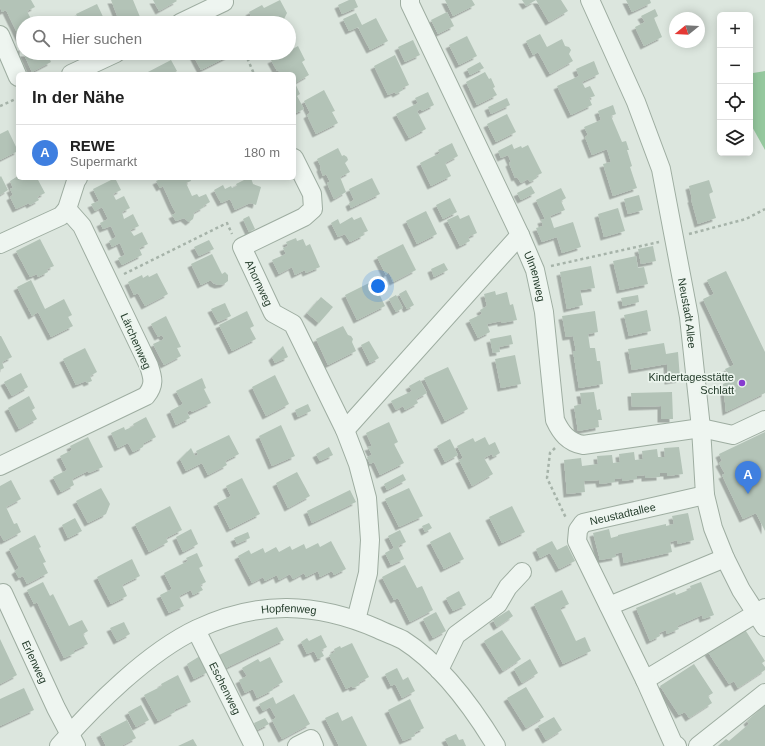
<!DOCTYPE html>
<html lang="de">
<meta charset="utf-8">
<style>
:root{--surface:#fff;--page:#f2f2f2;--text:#222;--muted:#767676;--line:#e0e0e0;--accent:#111827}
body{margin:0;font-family:Helvetica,sans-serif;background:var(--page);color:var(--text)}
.controls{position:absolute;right:12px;top:12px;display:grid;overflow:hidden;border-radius:6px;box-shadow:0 2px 10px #0003}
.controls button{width:36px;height:36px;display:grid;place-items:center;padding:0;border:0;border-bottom:1px solid var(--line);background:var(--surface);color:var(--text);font:20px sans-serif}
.compass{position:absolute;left:669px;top:12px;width:36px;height:36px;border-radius:50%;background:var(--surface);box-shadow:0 2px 10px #0003;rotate:252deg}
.you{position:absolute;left:378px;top:286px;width:14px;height:14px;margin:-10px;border:3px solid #fff;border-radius:50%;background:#1a73e8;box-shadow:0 0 0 6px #1a73e833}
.badge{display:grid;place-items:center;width:26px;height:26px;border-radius:50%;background:var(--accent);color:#fff;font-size:13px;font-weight:700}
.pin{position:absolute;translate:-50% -33px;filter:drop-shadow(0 1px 2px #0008)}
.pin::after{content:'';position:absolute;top:21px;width:14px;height:12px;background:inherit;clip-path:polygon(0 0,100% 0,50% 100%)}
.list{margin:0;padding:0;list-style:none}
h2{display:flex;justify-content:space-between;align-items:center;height:52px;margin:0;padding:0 16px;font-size:17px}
h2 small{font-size:13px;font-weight:400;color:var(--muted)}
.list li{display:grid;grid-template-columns:26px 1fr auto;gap:12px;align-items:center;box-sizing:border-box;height:56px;padding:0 16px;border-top:1px solid var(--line)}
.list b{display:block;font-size:15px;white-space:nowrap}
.list p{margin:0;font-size:13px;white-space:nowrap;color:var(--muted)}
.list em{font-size:13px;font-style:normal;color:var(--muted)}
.icon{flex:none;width:22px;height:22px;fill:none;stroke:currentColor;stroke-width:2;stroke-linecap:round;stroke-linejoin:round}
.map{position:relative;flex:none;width:765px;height:746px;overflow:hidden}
.search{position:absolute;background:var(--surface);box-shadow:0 2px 10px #0003;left:16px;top:16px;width:280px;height:44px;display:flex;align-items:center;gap:10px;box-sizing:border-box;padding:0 14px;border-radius:22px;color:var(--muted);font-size:15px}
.panel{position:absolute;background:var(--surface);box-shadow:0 2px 10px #0003;left:16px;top:72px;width:280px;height:108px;border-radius:6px}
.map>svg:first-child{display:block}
.water{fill:#95c89e}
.building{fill:#b3c3b7;filter:url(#shadow)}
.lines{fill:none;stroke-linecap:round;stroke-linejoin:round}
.minor-casing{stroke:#9eada1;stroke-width:20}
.path{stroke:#a6b3a9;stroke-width:2.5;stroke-dasharray:3 3;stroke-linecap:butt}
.minor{stroke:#eef5f0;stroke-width:18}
.poi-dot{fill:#873bd0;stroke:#ebf4ed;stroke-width:1.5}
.labels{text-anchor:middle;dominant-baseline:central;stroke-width:3.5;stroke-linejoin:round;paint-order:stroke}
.street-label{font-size:11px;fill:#253d2c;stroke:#ebf4ed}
.poi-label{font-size:11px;fill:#253d2c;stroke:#ebf4ed;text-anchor:end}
</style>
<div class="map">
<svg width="765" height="746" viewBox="0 0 765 746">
<defs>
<filter id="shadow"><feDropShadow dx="-3.5" dy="3.5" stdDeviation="0" flood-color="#0004"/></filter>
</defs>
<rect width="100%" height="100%" fill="#dce6de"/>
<path class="water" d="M765 71V150L750 123V75L753 73Z"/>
<path class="building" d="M0 0H31L35 7 27 11 33 23H23V45L6 10 2 12 0 7Z
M111 0H133L140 17 128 23H120Z
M153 0H176L177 1 159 11Z
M280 0 287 13 284 19 286 23H263L262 21 258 23H254L249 12 262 5 264 8Z
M349 0H355L358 7 342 14 338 5Z
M445 0H472L475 5 453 16Z
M522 0H536L526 6Z
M536 0H561L568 11 549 22Z
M626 0H650L651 3 632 12Z
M97 4 106 23H81L76 14Z
M655 9 658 16 654 18 662 37 644 46 635 27 645 22 641 16Z
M447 12 454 26 438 34 431 20Z
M356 13 362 25 376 18 388 41 370 50 358 27 349 31 343 19Z
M540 34 547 47 562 39 565 46 569 47 571 50 569 54 573 61 550 74 538 52 533 55 526 41Z
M467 36 477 56 459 65 449 45Z
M413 40 420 55 405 62 398 47Z
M298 46 305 60 302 62 309 75 295 83 300 94 297 96 304 109 294 114V74H281L278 70 277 71 271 60 280 56 279 53H289V51Z
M23 47V53H47L51 62 32 72 21 48Z
M192 53H228L229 56 201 70Z
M395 55 409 85 402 88 403 90 396 94 395 92 388 95 374 66Z
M171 60 177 71 174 73V74H146V73Z
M594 61 599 74 582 82 585 88 590 86 595 96 589 98 592 105 571 115 557 86 579 76 576 69Z
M480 62 484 68 470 75 467 69Z
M485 72 489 79 491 78 495 87 493 88 497 95 477 105 466 82Z
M324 90 335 111 332 112 338 123 316 134 307 115 310 113 304 101Z
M428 92 434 105 422 111 421 109 417 111 426 129 409 138 396 114 418 103 415 98Z
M507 98 510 105 491 114 488 107Z
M613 105 616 114 611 116 622 142 626 141 629 150H627L632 166 630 167 637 188 613 196 603 164 611 162 607 149 592 155 585 137 588 135 584 127 601 120 598 111Z
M507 114 516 132 496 142 487 124Z
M8 130 18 151 0 160V134Z
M452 143 458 156 445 163 451 176 431 186 420 163 440 153 438 150Z
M512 144 514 149 521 146 522 148 528 145 542 173 536 176 537 178 530 182 528 179 521 183 517 177 515 178 509 163 511 162 508 155 501 158 498 151Z
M338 148 342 156 344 155 347 157 348 160 345 163 350 172 340 177 346 192 334 199 327 183 330 182 326 174 323 176 320 168 321 167 317 159Z
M1 176 8 190 0 195V177Z
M18 176V178H37L45 193 37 197 39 200 30 205 29 203 16 209 10 197 13 195 10 189 13 188 10 181Z
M115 178 121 190 113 194 116 200 124 196 130 208 122 212 124 219 133 214 139 226 130 230 134 236 142 232 148 244 139 248 142 255 122 265 118 258 125 255 120 243 112 247 109 241 116 237 111 226 103 229 100 223 108 219 102 207 95 211 91 204 99 201 93 189Z
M163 178H190L191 181 186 183 192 196 197 194 199 197 206 194 210 202 203 206 204 207 193 213 194 215 193 219 189 222 184 218 176 221 172 215 176 213 172 206 163 186 160 188 156 181Z
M248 178H251L253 184 261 187 256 205 250 203 235 210 230 199 221 203 214 190 223 185 225 189 231 186 232 188 237 186 236 184Z
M372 178 380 194 351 208 349 203 354 200 349 189Z
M709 180 713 192 709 194 716 218 698 224 691 199H692L689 186Z
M531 186 535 193 521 200 517 193Z
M561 188 566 198 561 201 565 210 550 216 554 228 573 222 581 247 562 253 557 237 542 242 536 228 543 226 541 220 545 219 536 200Z
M639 195 643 210 628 214 624 199Z
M450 198 457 212 443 219 436 205Z
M618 208 625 231 604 237 598 214Z
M426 211 437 234 417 244 406 221Z
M458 215 460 219 469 215 477 233 468 237 470 241 460 246 447 220Z
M249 216 255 229 249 232 243 219Z
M352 217 354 220 361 217 368 231 363 233 364 235 350 242 345 234 338 237 331 223 338 219 340 224Z
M296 238 297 241 303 239 306 246 310 244 320 267 306 273 305 270 295 275 292 267 279 274 272 260 286 254 283 248 288 246 286 242Z
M40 239 54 266 47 269 48 272 38 277 37 274 30 277 16 251Z
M209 240 214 249 199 256 194 247Z
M403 244 416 270 393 282 389 272 386 275 377 257Z
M653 246 656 261 641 264 638 249Z
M212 254 222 274 225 272 228 275V281L224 284 218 285 213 283 211 280 201 285 191 264Z
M636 256 638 268 644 267 648 284 620 290 613 261Z
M444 263 448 270 434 277 431 269Z
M591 266 595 288 580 290 583 305 567 309 560 272Z
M726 271 765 352V393L726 412 723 384 731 380 725 369 734 365 703 299 714 294 707 280Z
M157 273 168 294 145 306 138 293 134 295 128 282 142 275 143 278 148 275 149 277Z
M31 280 45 309 64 299 72 315 68 317 73 326 51 337 38 312 32 316 17 287Z
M373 281 385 306 357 320 345 295Z
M406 290 414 305 407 309 399 294Z
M495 291 496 295 507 292 510 305 513 304 517 320 501 323V321L487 324 490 332 478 338 469 320 482 314 480 310 487 306 484 294Z
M396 295 403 308 396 312 389 299Z
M638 295 639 302 623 306 621 298Z
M321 297 333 307 319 323 307 313Z
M225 303 231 316 218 322 211 309Z
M647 310 651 331 629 336 624 315Z
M247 311 254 326 250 328 256 339 232 351 219 325Z
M595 311 598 332 588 334 590 348H595L597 361H600L603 384 579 388 573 351H576L573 336 566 337 562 316Z
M166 316 181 347 177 348 181 356 164 365 153 344 164 339 162 335 158 337 151 324Z
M343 326 348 335 351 336 353 339 352 342 356 351 328 365 316 339Z
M511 335 513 344 499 347 500 352 493 353 490 339Z
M0 336H1L12 357 2 362 4 368 0 370Z
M369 341 379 358 370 363 361 345Z
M664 343 666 354 678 352 680 379 668 381 667 364 632 370 628 349Z
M283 346 288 357 275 363 272 357Z
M85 348 97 372 90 376 92 381 87 383 86 381 76 385 63 359Z
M515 355 521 384 501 388 495 359Z
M448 367 468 409 445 421 424 378Z
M21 373 28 387 12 396 4 382Z
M275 375 289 404 266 416 252 387Z
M202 378 206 388 204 389 211 403 192 412 191 410 187 412 190 418 176 425 170 411 183 404 176 391Z
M420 380 427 393 416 399 418 403 405 410 403 406 396 410 391 401 412 391 409 386Z
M594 392 597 410 600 409 602 420H598L599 427 578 431 574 406 582 404 580 393Z
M672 392 673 419H661V406L632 407 631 393Z
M29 396 35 408 32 410 37 419 19 429 8 408Z
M308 404 311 411 298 417 295 410Z
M146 417 156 437 144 443 143 447 133 452 128 443 118 448 111 433 124 427 125 430 134 426 133 424Z
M389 422 398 442 394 444 404 463 380 475 374 462 370 464 367 457 372 455 368 447 372 446 366 433Z
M281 425 295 456 272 466 259 436Z
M765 432V531L756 513 743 519 722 475 725 474 719 463 722 461 719 454Z
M229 435 239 454 225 461 227 465 208 475 202 463 186 471 180 459 191 448 195 456 198 455 196 451Z
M88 437 103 467 89 473 88 471 72 479 74 485 61 492 53 477 67 470 60 456 72 450 70 446Z
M485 437 489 445 495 442 500 453 493 457 492 454 484 458 493 474 472 486 459 460 463 458 457 446 473 438 475 442Z
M450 439 458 455 445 462 437 446Z
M329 447 333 455 320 461 316 454Z
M679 447 683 474 667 476V473H660V477L645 478V475L637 476V479L622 481V478L615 479V482L600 484 599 480 584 481 585 492 567 494 564 460 581 458 582 466 598 464 597 456 612 455 613 463 620 462 619 454 634 452 635 460 643 459 642 451 657 449 658 457H665L664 448Z
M297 472 310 496 288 508 276 483Z
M403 474 406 480 387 490 384 484Z
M242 478 260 514 230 529 217 503 231 496 226 486Z
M11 480 21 499 6 507 14 524 17 523 21 532 4 541 0 534V486Z
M101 488 110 504 106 514 88 523 76 501Z
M409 488 423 516 399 527 385 499Z
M350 490 356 502 312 523 307 511Z
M170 506 182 530 166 538 168 542 149 552 135 524Z
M512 506 525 532 502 543 489 517Z
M688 513 694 540 678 544 677 540 670 542 672 552 624 563 622 552 615 554 616 557 600 560 593 533 609 529 611 538 618 536V535L666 524V526L674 524 672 516Z
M75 518 82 531 68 538 62 525Z
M429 523 432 528 425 532 422 526Z
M191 529 198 544 183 552 176 537Z
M400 530 406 542 398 546 404 559 391 565 385 553 394 548 388 536Z
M248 532 250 538 237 544 234 538Z
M450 532 464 559 444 569 430 542Z
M35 535 41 547 39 548 46 562 43 563 48 573 27 584 23 576 19 578 15 571 19 568 9 549Z
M331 541 346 569 334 575 332 571 320 577 318 571 306 577 304 573 293 579 290 574 279 580 277 575 265 581 263 577 252 583 238 556 249 550 251 554 263 548 265 553 276 547 279 552 290 546 292 550 304 544 306 549 318 543 320 547Z
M552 541 557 550 567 545 575 561 559 569 550 553 540 558 536 549Z
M197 553 203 566 199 568 206 582 200 585 203 590 193 595 191 590 179 596 184 606 169 613 160 595 172 589 164 573 188 561 186 558Z
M132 559 140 576 122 585 127 596 111 604 97 577Z
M405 565 417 588 422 586 433 610 410 622 398 598 394 600 382 577Z
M43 582 50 596 53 594 69 626 82 620 88 631 83 634 88 644 73 651 75 653 64 658 37 602 34 604 27 590Z
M701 582 714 615 703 619 702 615 677 626 679 629 667 634 666 630 659 633 660 636 650 641 636 608 675 592 676 595 691 589 690 586Z
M562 590 569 604 560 608 568 624 576 641 585 637 591 651 563 664 534 604Z
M459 591 466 605 453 611 446 598Z
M509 610 513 616 497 627 493 620Z
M436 612 446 631 433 638 423 619Z
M124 622 130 634 117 641 110 628Z
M277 627 284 640 226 668 219 655Z
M744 628 765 661 762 663 765 667V670L738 688 734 681 729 684 708 652Z
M502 630 521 659 503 671 484 641Z
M321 635 327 647 321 650 324 656 318 659 314 651 307 654 301 642 307 638 309 641Z
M0 639 17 675 0 684Z
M352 643 369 677 358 683 360 685 353 688 352 686 346 689 329 655 335 652 334 649 340 646 341 648Z
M200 656 208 672 194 679 187 664Z
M270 657 283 682 272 688 273 690 257 698 253 689 245 693 239 680 247 676 242 668 258 659 260 662Z
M530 659 538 673 522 683 514 669Z
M694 664 713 693 708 696 712 703 689 718 685 712 679 715 660 686Z
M397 668 403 680 408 677 415 691 402 698 395 684 391 686 385 674Z
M178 675 191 702 174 710 175 712 158 721 144 695 162 686 161 684Z
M526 687 544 717 526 728 507 698Z
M24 688 34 710 0 726V699Z
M294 694 310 724 282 739 272 720 276 718 270 707 263 711 259 704 273 697 276 704Z
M410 699 424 728 414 733 415 736 403 741 388 710Z
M141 705 149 720 136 727 128 712Z
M765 705V746H718L726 739 729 741 749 724 747 721Z
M338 712 342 721 352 716 367 746H339L325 718Z
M554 717 562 730 546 740 538 726Z
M265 718 269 724 257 730 254 723Z
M127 720 136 738 121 746H106L100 734Z
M456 734 459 740 463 739 466 746H449L445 739Z
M193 739 197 746H178Z"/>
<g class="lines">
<defs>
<g id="minor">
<path id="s1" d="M410 0V4L520 235 535 270 544 312 555 420C561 433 568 442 583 445L701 428 733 435 765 420"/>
<path id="s2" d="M590 0 636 102 661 169 689 317 701 428 705 495 713 528 725 558 741 590 765 627"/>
<path d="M180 23 224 2 223 0"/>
<path d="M0 35 18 77"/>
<path d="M71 74 116 53"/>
<path id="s3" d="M294 158 312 194 313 209 304 217 242 247 273 313 293 324 345 430 358 464 367 498 370 540 368 573 356 620"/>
<path d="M0 244 61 216 67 209 76 181 78 178"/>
<path d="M345 430 520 235"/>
<path d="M0 466 146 396C155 385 153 378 149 366L82 226 67 209"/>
<path id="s4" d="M0 594 3 593 56 708 76 746"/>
<path d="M609 606 725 558"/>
<path id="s5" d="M196 630 254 746"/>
<path d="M439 670 456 635 498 604 508 587 522 572"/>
<path d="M645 680 765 608"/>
<path id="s6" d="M59 746C94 706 148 652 197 629 258 600 316 602 378 629 386 633 395 636 403 640 441 664 473 708 496 746"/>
<path d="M297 746 311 739 314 746"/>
<path id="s7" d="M677 746 673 743 645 680 577 541 578 530 583 523 705 495"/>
<path d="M698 746 765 693"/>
</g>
</defs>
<use href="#minor" class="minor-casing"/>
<path class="path" d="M245 53 254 74
M0 106 18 98
M689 234 746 219 765 209
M551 266 659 242
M124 274 227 223 232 234
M555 448 550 453 547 478 566 518"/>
<use href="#minor" class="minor"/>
</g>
<circle class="poi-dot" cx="742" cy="383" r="4"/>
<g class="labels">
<g class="street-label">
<text stroke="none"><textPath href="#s1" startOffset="304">Ulmenweg</textPath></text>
<text stroke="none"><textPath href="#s3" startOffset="176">Ahornweg</textPath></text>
<text stroke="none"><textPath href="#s2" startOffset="330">Neustadt Allee</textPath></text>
<text transform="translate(136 341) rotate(66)">Lärchenweg</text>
<text stroke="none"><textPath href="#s7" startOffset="289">Neustadtallee</textPath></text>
<text stroke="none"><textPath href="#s6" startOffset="277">Hopfenweg</textPath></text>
<text stroke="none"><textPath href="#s4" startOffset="79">Erlenweg</textPath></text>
<text stroke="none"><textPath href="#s5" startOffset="65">Eschenweg</textPath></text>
</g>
<g class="poi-label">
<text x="734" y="377">Kindertagesstätte<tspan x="734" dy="13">Schlatt</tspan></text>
</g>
</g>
</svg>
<div class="controls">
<button>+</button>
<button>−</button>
<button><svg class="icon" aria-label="locate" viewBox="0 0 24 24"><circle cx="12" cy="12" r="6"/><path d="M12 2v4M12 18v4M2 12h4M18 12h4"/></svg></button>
<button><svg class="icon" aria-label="layers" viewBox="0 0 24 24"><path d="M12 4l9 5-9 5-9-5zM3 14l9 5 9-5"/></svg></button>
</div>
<svg class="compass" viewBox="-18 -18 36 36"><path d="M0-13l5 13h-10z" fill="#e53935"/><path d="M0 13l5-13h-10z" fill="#767676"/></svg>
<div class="you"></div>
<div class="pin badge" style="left:748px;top:494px;background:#3f7fe0">A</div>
<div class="search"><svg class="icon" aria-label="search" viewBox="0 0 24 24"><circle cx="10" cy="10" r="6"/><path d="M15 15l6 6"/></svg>Hier suchen</div>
<section class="panel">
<h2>In der Nähe<small></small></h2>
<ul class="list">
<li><span class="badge" style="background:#3f7fe0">A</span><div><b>REWE</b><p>Supermarkt</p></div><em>180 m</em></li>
</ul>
</section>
</div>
